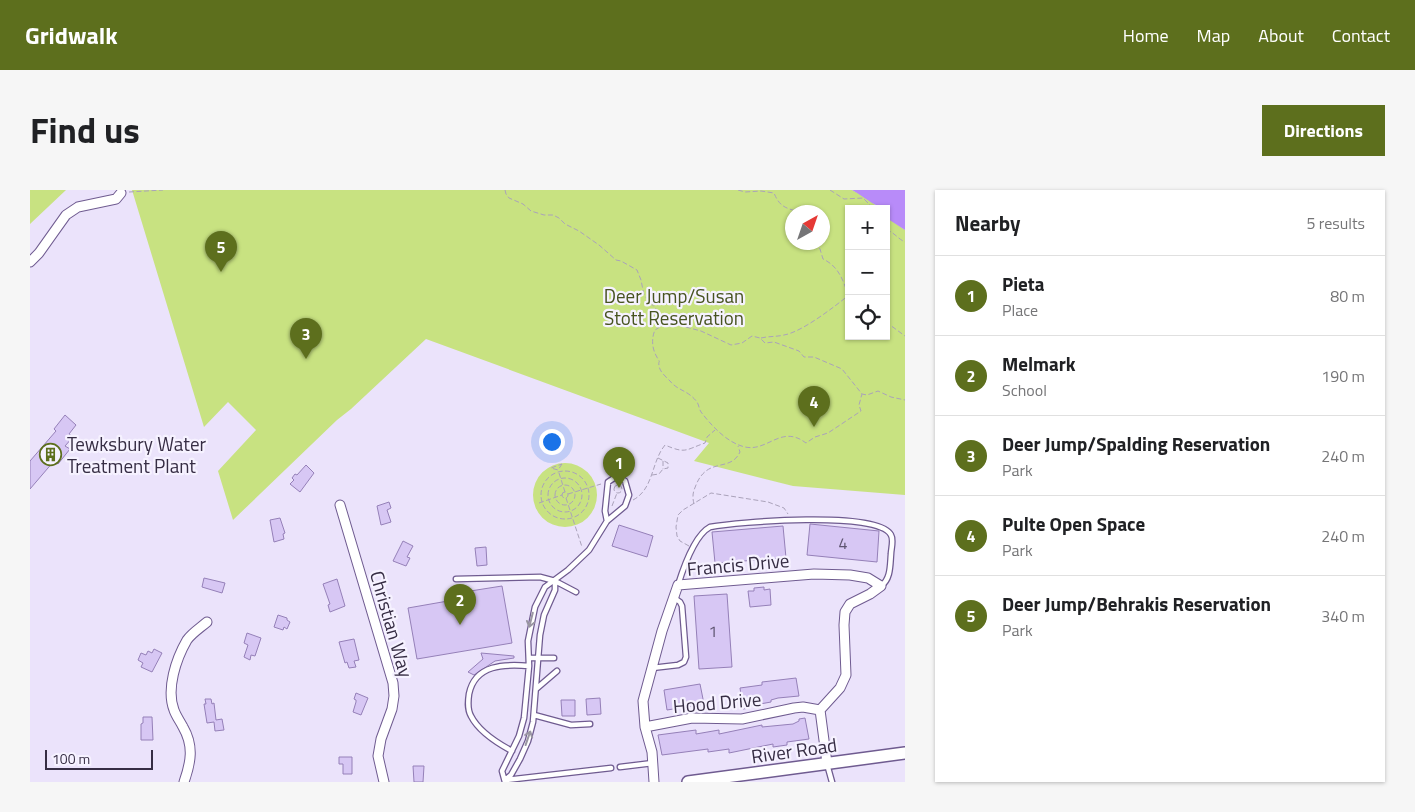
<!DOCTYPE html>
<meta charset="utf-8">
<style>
:root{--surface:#fff;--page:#f6f6f6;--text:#202124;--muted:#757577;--line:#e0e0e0;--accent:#5d6f1d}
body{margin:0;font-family:"Titillium Web",sans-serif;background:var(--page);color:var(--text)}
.controls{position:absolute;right:15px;top:15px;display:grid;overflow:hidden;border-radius:0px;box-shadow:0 1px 4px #0004}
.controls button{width:45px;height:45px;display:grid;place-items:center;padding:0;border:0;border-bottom:1px solid var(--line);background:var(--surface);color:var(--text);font:25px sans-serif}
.compass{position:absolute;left:755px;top:15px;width:45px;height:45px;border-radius:50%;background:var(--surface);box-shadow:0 1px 4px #0004;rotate:40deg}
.scale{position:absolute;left:15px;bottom:12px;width:108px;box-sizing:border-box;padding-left:5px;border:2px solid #362d44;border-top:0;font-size:14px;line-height:18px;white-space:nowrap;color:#362d44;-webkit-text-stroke:4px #f6f2ff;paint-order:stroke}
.you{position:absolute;left:521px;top:251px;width:18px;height:18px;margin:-12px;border:4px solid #fff;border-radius:50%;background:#1a73e8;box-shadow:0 0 0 8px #1a73e833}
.badge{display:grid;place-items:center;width:32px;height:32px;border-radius:50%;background:var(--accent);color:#fff;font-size:16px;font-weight:700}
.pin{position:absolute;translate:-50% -41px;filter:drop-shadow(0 1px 2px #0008)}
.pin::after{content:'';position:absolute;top:26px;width:18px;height:15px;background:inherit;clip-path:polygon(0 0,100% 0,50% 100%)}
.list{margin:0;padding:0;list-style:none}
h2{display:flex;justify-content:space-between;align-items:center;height:65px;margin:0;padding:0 20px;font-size:21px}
h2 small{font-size:16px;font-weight:400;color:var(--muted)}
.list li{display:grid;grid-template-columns:32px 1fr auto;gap:15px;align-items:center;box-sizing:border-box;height:80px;padding:0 20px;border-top:1px solid var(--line)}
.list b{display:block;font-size:19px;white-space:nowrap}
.list p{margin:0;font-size:16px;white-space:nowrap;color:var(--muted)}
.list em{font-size:16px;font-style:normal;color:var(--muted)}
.icon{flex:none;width:28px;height:28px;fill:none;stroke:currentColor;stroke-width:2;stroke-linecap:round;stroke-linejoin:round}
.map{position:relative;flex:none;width:875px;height:592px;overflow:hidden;border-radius:0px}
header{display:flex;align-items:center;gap:30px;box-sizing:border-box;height:70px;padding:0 25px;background:var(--accent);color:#fff}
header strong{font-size:24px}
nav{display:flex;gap:28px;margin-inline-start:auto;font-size:18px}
.intro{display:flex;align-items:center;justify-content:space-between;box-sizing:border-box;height:120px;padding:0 30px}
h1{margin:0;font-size:35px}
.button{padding:12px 22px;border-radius:0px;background:var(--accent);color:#fff;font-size:18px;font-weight:700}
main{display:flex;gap:30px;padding:0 30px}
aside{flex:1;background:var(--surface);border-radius:0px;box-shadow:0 1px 4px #0004}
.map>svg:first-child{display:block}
.green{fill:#c8e281;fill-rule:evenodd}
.water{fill:#b88bf9}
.building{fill:#d7c7f4;stroke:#9580b8}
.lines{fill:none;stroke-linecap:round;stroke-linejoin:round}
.service-casing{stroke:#6f5b90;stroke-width:7}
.minor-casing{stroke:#6f5b90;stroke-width:11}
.secondary-casing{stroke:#6f5b90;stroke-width:14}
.path{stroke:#aaa2ba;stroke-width:1;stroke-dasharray:5 2.5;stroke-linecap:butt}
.service{stroke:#fff;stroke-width:4.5}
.minor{stroke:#fff;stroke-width:9}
.secondary{stroke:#fff;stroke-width:11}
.oneway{stroke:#9a96a2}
.labels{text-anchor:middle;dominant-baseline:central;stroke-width:4.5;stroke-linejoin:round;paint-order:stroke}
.number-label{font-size:16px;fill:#5e5470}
.park-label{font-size:19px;fill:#475320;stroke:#f6f2ff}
.poi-label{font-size:19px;fill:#362d44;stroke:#f6f2ff;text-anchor:start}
.street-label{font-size:19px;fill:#362d44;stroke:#f6f2ff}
</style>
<header>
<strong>Gridwalk</strong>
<nav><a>Home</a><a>Map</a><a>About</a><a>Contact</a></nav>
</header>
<div class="intro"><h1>Find us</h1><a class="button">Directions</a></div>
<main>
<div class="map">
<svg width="875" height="592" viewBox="0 0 875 592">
<rect width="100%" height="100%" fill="#ebe3fb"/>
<path class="green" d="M0 0H36L0 34Z
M102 0H822L836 7 850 19H819V146H856V26L875 40V305L763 296 664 271 679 253 396 149 321 219 307 230 203 330 188 281 226 240 198 212 174 237ZM762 22H792V52H762Z
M503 305a32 32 0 1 1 64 0a32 32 0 1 1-64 0Z"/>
<path class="water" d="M822 0H875V40L858 29 856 26V19C849 19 831 5 822 0Z"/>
<path class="building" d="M35 225 46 235 39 244 43 247 35 256 40 259 28 274 24 271 0 299V271L26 241 24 239Z
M276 275 284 283 270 302 260 294 264 290 262 288 265 284 267 285Z
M359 312 361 318 357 320 361 332 351 335 347 316Z
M250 328 255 343 253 344 254 349 244 352 240 330Z
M780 334 849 341 847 372 777 365Z
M589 335 623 346 617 367 582 356Z
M753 336 756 368 685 373 682 342Z
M373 351 383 356 377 367 380 368 376 376 363 371Z
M456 357 457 375 447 376 445 358Z
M174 388 195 393 192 403 172 397Z
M307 389 315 416 300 422 298 415 300 414 293 394Z
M472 396 482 453 387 469 378 418 435 408 434 402Z
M734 397V400L740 399 741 415 720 417 718 401H724V398Z
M697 404 702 477 669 479 664 406Z
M248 425 257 428V430L260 432 257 439 254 437 253 440 244 437Z
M217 443 231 448 225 466 221 465 220 470 214 467 218 455 214 453Z
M324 449 329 470 324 471 326 477 319 478 317 472 315 473 309 452Z
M124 459 132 463 122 482 111 477 113 473 108 470 111 463 116 465 118 461 122 463Z
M451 463 484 466V468L465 471 444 485 438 482 453 469Z
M766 488 769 506 748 508 741 510V512L719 516 720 518 713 519 710 498 732 495V492Z
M670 494 674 514 637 520 634 500Z
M326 503 338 508 331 525 323 522 326 512V510L324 509Z
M570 508 571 524 557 525 556 509Z
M175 509H181L182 514 184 513 186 530 192 529 194 540 185 541 184 532 177 533 174 514H176Z
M531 510H545V526H532Z
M113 527H122L123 550H111V534L113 533Z
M775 528 779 549 757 552V555L743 557V554L699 563V559L678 562V559L632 565 628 545 666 540V544L689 540V544L732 535V537L763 534 769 531V529Z
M309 567H322V584H313V574H309Z
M383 576H394L393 592H384Z"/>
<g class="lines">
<defs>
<path id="service" d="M426 389 510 387 525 391 546 402
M648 395C653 379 665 345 680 337 707 332 849 320 861 345 864 350 861 359 861 364 860 375 861 389 851 396
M499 468H524
M622 478 648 475 654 472 656 467 652 416 650 412 643 407
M506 499 527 481
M504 525 541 535 560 534
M482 561C467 553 449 542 441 526 437 519 438 511 439 504 445 474 475 474 499 476
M797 574 802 592
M590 577 623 573
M475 590 481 585 490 569 498 551 503 532 510 445 514 425 525 400V391
M476 590 581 578
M475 592 472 581 489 546 494 528 499 476 498 451 505 417 515 397 538 380 559 360 577 331 595 316 599 305 595 291 590 288H584L578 292 575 321 577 331"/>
<path id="minor" d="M0 72 9 63 36 25 48 17 86 9 91 3
M310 315 363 493 364 506 362 519 351 549 348 566 354 592
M615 537 662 528 712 529 764 518 773 517 790 520
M154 592C161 572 164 556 153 537 150 531 146 526 144 520 136 499 146 469 157 450 162 443 170 438 177 432
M624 592 622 562 615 537 613 511 632 441 648 395 784 384 820 385 838 388 851 396 840 404 820 414 815 422 814 435 816 485 810 498 790 520 797 573"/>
<path id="secondary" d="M658 592 875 563"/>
</defs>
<use href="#service" class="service-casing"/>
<use href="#minor" class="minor-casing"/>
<use href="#secondary" class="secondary-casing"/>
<path class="path" d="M475 0 476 4 479 8 493 14 501 21 514 25H523L529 28 535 34 549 41 569 55 586 70 591 71 607 80 611 90 614 105 637 132 671 141 701 155 712 153 722 146 730 148 735 153 744 152 769 161 774 167H784L812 179 832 204 837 205 848 201 861 207 875 210
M708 0 715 2 731 1 744 3C750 18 757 18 769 22
M800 0 814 9 833 8 840 15V19
M99 2 133 0
M856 40C863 41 868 49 875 52
M785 52 790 59 793 69C808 76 813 89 818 105
M856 132 875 146
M636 133 625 140C621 149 622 160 628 169 631 174 628 169 629 176 630 182 636 187 640 191 648 201 658 200 667 212 669 215 669 219 671 222 681 235 697 253 715 257 738 262 751 234 776 253L785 247 798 243 831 221 829 215 832 204
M731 148C739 146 746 147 754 145 772 142 804 117 819 105
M633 271V279
M532 274 528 280 521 278Z
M511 305a24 24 0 1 1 48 0a24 24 0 1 1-48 0Z
M529 283 535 302
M622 285 629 284 633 279 638 278V273L628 268
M518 305a17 17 0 1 1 34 0a17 17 0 1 1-34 0Z
M525 305a10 10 0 1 1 20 0a10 10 0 1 1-20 0Z
M584 299a4 4 0 1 1 8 0a4 4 0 1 1-8 0Z
M532 305a3 3 0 1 1 6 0a3 3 0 1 1-6 0Z
M538 304 571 294
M536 308 552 357
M603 310C624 299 621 272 635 255 656 264 655 260 675 253L677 247 685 240
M509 313 532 305
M664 314C662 306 663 302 666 295 678 266 700 283 710 262L708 256
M582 316 587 303
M659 356 650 351 647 346 646 337 648 325 653 320 681 303 738 312 754 318 758 324"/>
<use href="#service" class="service"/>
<use href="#minor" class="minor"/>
<use href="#secondary" class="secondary"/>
</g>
<defs><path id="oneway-shaft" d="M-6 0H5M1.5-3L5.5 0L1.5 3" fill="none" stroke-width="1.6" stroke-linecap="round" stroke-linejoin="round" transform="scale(1.25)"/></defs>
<g class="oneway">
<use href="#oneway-shaft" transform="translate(501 430) rotate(104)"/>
<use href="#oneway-shaft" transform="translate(498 548) rotate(-71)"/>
</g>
<defs>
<symbol id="building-ring" viewBox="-11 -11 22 22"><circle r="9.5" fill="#f6f2ff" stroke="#5d6f1d" stroke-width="1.5"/><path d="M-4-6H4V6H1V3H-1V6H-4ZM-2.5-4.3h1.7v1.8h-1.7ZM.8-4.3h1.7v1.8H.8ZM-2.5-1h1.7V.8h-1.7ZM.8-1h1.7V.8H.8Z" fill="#5d6f1d"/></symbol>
</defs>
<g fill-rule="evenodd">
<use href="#building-ring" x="8" y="252" width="25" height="25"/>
</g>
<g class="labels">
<g class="number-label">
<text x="813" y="353">4</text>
<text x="683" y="441">1</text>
</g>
<g class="park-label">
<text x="644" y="105">Deer Jump/Susan<tspan x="644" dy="22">Stott Reservation</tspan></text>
</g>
<g class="poi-label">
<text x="37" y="253">Tewksbury Water<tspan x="37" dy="22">Treatment Plant</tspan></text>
</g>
<g class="street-label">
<text transform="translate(708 374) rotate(-5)">Francis Drive</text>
<text transform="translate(362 434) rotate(74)">Christian Way</text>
<text transform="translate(687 512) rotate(-5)">Hood Drive</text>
<text transform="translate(764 560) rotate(-8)">River Road</text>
</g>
</g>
</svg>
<div class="controls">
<button>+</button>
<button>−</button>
<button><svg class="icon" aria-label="locate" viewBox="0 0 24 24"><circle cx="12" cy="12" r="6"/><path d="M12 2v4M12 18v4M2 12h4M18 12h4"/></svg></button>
</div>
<svg class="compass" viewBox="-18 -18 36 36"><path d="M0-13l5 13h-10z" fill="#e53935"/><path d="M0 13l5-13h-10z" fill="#757577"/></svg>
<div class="scale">100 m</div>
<div class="you"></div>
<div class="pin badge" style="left:589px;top:298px">1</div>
<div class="pin badge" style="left:430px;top:435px">2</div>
<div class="pin badge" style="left:276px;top:169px">3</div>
<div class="pin badge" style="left:784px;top:237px">4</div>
<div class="pin badge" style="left:191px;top:82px">5</div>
</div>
<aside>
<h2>Nearby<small>5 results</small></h2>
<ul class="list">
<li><span class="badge">1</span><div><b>Pieta</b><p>Place</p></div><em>80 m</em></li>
<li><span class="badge">2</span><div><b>Melmark</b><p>School</p></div><em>190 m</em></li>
<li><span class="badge">3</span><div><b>Deer Jump/Spalding Reservation</b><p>Park</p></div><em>240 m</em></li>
<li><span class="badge">4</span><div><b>Pulte Open Space</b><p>Park</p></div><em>240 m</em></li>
<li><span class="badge">5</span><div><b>Deer Jump/Behrakis Reservation</b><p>Park</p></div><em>340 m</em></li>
</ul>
</aside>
</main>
